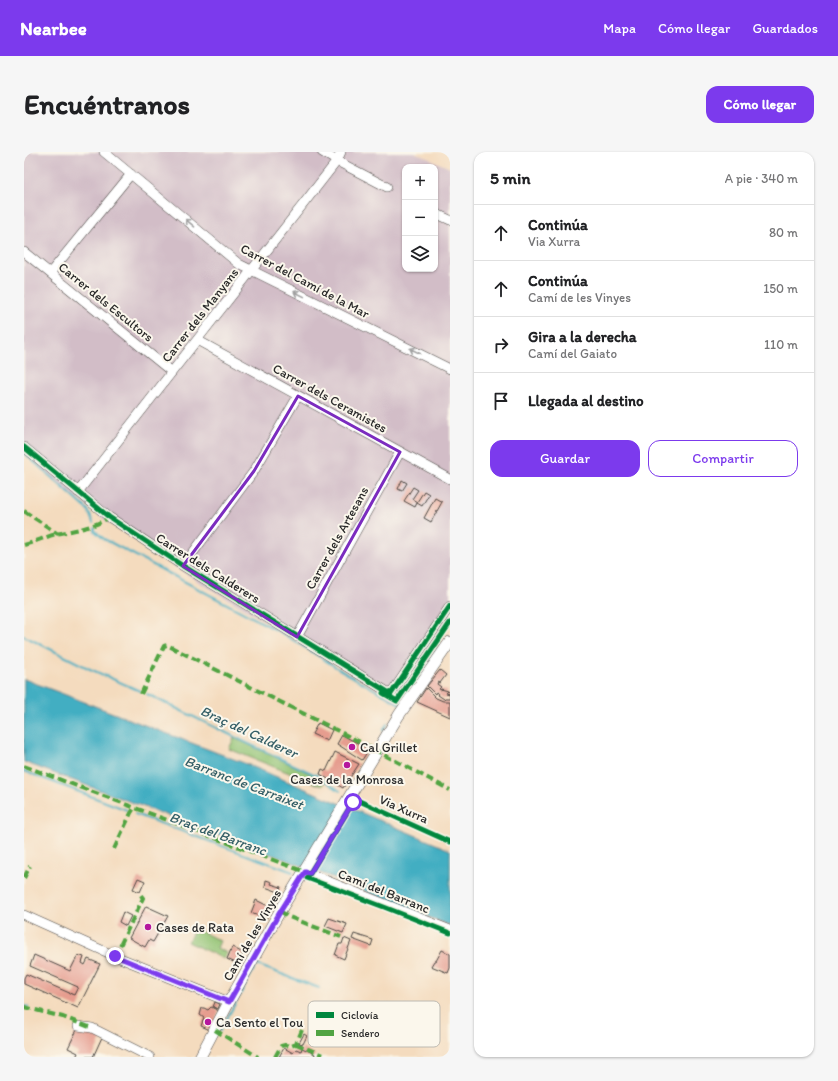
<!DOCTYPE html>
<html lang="es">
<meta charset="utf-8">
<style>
:root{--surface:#fff;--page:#f6f6f6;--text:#202124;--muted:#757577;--line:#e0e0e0;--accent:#7c3aed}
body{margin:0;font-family:Itim,sans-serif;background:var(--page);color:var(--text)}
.controls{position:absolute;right:12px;top:12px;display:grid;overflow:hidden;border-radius:8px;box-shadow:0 1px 3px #0004}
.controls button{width:36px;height:36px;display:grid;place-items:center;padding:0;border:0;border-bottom:1px solid var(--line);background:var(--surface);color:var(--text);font:20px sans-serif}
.stop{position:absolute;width:12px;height:12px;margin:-9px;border:3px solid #7c3aed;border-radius:50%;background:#fff}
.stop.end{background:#7c3aed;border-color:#fff;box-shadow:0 1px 4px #0008}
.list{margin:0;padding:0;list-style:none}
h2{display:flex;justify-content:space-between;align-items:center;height:52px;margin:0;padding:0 16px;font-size:17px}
h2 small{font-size:13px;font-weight:400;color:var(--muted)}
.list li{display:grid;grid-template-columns:26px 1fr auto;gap:12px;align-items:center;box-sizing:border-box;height:56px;padding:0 16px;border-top:1px solid var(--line)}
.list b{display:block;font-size:15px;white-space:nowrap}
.list p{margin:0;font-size:13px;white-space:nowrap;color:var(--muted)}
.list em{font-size:13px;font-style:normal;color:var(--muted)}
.actions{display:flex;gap:8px;padding:12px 16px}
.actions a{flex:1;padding:9px 0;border:1px solid var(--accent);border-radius:12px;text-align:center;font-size:14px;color:var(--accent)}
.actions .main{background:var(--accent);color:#fff}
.icon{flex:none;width:22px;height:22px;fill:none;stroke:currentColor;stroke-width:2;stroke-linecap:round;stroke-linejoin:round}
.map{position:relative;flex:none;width:426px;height:905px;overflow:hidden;border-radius:12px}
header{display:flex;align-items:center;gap:24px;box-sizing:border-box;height:56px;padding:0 20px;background:var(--accent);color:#fff}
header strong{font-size:19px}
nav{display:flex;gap:22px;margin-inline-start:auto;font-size:14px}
.intro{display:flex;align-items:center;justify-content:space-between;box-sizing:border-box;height:96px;padding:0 24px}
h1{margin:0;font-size:28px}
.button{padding:10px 18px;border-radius:12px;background:var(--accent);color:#fff;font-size:14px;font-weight:700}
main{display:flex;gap:24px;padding:0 24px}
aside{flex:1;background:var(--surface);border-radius:12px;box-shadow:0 1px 3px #0004}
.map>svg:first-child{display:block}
.industrial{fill:#d2bdc7;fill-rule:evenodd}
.green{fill:#92c272;stroke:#5e764e}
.water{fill:#43aec2;stroke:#376c76}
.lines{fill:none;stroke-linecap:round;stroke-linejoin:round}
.stream{stroke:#43aec2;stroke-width:2}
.building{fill:#e69d8f}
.minor-casing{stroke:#494541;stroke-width:10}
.major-casing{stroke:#494541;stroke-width:12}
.minor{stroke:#fff;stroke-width:9}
.major{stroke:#fff;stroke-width:11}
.quiet{stroke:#51a443;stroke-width:4;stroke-dasharray:8 4;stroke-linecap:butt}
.cycleway-casing{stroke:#fbf7ec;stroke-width:8}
.cycleway{stroke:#00873e;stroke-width:5}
.oneway{stroke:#a0a0a0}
.route{stroke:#7c3aed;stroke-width:5}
.marked{fill:none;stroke:#7b2cbf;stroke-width:3;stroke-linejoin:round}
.poi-dot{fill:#b5179e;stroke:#fbf7ec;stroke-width:1.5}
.labels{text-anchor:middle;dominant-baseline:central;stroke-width:4;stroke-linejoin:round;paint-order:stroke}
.street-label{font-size:13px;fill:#2b2b2b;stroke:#fbf7ec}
.poi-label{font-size:13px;fill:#2b2b2b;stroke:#fbf7ec;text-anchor:start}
.water-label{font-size:14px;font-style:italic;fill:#355f67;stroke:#fbf7ec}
.key{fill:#fbf7ec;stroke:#bdbab2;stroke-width:1}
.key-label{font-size:11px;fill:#2b2b2b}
</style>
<header>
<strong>Nearbee</strong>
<nav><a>Mapa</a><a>Cómo llegar</a><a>Guardados</a></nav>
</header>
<div class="intro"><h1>Encuéntranos</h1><a class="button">Cómo llegar</a></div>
<main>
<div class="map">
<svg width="426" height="905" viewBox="0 0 426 905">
<rect width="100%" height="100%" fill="#fbf7ec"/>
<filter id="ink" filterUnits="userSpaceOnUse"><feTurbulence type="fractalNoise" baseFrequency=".025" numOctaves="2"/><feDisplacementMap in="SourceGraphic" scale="8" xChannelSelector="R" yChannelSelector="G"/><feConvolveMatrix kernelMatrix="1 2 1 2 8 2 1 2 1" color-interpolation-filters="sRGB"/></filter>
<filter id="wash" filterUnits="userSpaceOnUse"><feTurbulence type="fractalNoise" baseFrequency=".012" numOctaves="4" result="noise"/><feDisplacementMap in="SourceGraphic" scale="16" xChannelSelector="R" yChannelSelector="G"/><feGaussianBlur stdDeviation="0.9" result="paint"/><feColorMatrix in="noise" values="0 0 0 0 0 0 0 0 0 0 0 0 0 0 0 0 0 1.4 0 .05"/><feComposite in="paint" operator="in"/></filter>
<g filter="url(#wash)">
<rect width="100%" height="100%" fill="#f4dbbe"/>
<path class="industrial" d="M0 0H390L426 16V469L373 549 272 487 176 431 81 368 48 342 0 300ZM381 15H411V117H381Z"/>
<path class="green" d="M210 586 294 625 301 629 298 634 205 597Z
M171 776 196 789 193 796 203 801 200 807 164 790Z"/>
<path class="water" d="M0 527 220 611 426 698V774L297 721 0 610Z"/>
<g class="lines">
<path class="stream" d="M0 301 64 358 69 371
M71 376V379L80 387 256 480 318 519 376 552 414 496
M0 484 66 517 116 539
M123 542 223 591 294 624 316 639
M359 579 363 572
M0 619 103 658
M111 662 269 720
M233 813 295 836
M0 854 4 855
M196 879 234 810"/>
</g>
<g id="blocks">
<path class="building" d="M378 328 383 331 378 339 374 337Z
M389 335 394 338 388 347 393 350 400 339 405 342 398 354 393 351 391 355 380 349Z
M411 346 418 350 407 370 400 366Z
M416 518 422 523 416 531 414 530 413 532 417 535 415 537 417 538V537L424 539 422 541 426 542V546H421L420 547 414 543 415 542 412 540 411 542 403 534Z
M402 536 412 546 419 549H426V565L393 550Z
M294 571 308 578 303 589 288 582Z
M318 583 345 597 338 608 313 592Z
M311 600 335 612 319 636 296 622 298 617 302 619Z
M114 726 121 729 116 740 109 737Z
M242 728 248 730 247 732 257 735 255 740 241 735Z
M232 748 248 756 242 767 227 761Z
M122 754 144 764 129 790 125 788 121 795 105 786Z
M99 760 107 764 102 774 95 770Z
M305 766 323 772 319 781 301 774Z
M330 782 349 788 347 794 328 787Z
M320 786 327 789 320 807 311 803 315 792H318Z
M208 795 219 801 214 812 203 807Z
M418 798 426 802V816L424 821 407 814 410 809H412Z
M10 803 46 819 54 803 60 805 58 811 61 813 64 807 76 812 54 856 0 832V826L2 822 50 843 54 835 6 814Z
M191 850 196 852 194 857 189 855Z
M187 855 195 859 186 878 177 874 180 866 176 863 178 856H180L184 858Z
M54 876 79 883 69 905H52L54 901 44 896Z
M280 882 283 884 279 892 275 891Z
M260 896 269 901 272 897 277 899 278 896 291 902 290 905H255Z"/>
</g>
</g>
<g filter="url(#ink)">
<use href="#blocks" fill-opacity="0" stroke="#494541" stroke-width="1"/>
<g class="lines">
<defs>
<path id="minor" d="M80 0 215 112 426 217
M298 0 313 9 363 35
M413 62 426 68
M0 100 148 220
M26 121 107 22
M173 188 426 327
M0 295 85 365 159 414 367 542 426 454
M54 340 313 9 317 0
M159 414 230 319 274 244
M273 485 376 300
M281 720 426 778
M0 763 91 804 205 850
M54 874 68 876 126 905"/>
<path id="major" d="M176 905 205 850 256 759 322 650 375 563 426 490"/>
</defs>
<use href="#minor" class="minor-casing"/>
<use href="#major" class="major-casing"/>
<use href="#minor" class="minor"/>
<use href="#major" class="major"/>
<path class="quiet" d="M0 359 34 382
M0 393C11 390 21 385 32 382 50 378 70 376 85 365
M117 542 137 500 140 494 143 493 340 592 426 638
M0 614 281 720
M90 697 107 661 111 655
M0 726 6 714
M256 759 265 765 317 785
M91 804 119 746 116 742
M0 855 39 865 68 876
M191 878 234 905
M272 892 299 903
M251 905 257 894 261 893 267 894 272 892 278 878"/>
<defs>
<path id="cycleway" d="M0 295 85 365 159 414 367 542 426 454
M359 541 373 549 426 471
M426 690 331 647 283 726 360 755 426 781"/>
</defs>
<use href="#cycleway" class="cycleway-casing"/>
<use href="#cycleway" class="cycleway"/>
</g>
<defs><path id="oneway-shaft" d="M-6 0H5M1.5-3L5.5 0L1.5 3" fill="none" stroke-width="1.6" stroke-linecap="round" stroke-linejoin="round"/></defs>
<g class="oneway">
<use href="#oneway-shaft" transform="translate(166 71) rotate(-140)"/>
<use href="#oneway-shaft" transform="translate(275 142) rotate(-154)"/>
<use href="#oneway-shaft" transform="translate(391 199) rotate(-154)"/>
</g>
</g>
<g class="lines" filter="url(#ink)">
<path class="route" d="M91 804 205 850 256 760 281 720 286 721 329 650"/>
</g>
<path class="marked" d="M274 244 376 300 273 485 159 414 230 319Z"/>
<g class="poi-dot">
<circle cx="328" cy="595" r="4"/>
<circle cx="323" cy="613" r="4"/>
<circle cx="124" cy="775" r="4"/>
<circle cx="184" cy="870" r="4"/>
</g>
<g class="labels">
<g class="street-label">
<text transform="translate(281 129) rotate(28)">Carrer del Camí de la Mar</text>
<text transform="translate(82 150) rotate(39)">Carrer dels Escultors</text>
<text transform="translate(176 163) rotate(-52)">Carrer dels Manyans</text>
<text transform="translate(306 246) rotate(29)">Carrer dels Ceramistes</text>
<text transform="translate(313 386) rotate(-61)">Carrer dels Artesans</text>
<text transform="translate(184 416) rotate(32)">Carrer dels Calderers</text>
<text transform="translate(380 657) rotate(24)">Via Xurra</text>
<text transform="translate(360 739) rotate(22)">Camí del Barranc</text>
<text transform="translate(228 783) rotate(-60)">Camí de les Vinyes</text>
</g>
<g class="poi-label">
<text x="336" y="595">Cal Grillet</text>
<text x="323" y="627" text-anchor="middle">Cases de la Monrosa</text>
<text x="132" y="775">Cases de Rata</text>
<text x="192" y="870">Ca Sento el Tou</text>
</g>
<g class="water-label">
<text transform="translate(225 580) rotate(25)">Braç del Calderer</text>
<text transform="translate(220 631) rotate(21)">Barranc de Carraixet</text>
<text transform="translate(194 682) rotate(20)">Braç del Barranc</text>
</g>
</g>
<rect x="284" y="849" width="132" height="46" rx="6" class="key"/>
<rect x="292" y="860" width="18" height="6" fill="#00873e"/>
<rect x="292" y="878" width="18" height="6" fill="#51a443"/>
<g class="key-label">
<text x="317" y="867">Ciclovía</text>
<text x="317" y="885">Sendero</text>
</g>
</svg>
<div class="controls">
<button>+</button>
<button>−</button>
<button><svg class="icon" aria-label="layers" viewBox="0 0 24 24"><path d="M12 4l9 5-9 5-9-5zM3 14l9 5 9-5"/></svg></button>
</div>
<div class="stop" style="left:329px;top:650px"></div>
<div class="stop end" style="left:91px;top:804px"></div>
</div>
<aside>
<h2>5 min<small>A pie · 340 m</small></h2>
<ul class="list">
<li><svg class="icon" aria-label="ahead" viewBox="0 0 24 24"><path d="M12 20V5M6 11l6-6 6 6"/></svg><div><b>Continúa</b><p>Via Xurra</p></div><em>80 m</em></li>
<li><svg class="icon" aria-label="ahead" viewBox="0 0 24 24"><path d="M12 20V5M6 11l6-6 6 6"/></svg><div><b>Continúa</b><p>Camí de les Vinyes</p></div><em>150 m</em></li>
<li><svg class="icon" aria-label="right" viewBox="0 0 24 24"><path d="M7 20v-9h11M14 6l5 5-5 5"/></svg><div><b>Gira a la derecha</b><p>Camí del Gaiato</p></div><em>110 m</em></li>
<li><svg class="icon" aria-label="arrive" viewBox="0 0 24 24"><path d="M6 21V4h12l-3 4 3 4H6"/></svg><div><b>Llegada al destino</b></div></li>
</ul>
<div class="actions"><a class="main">Guardar</a><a>Compartir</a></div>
</aside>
</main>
